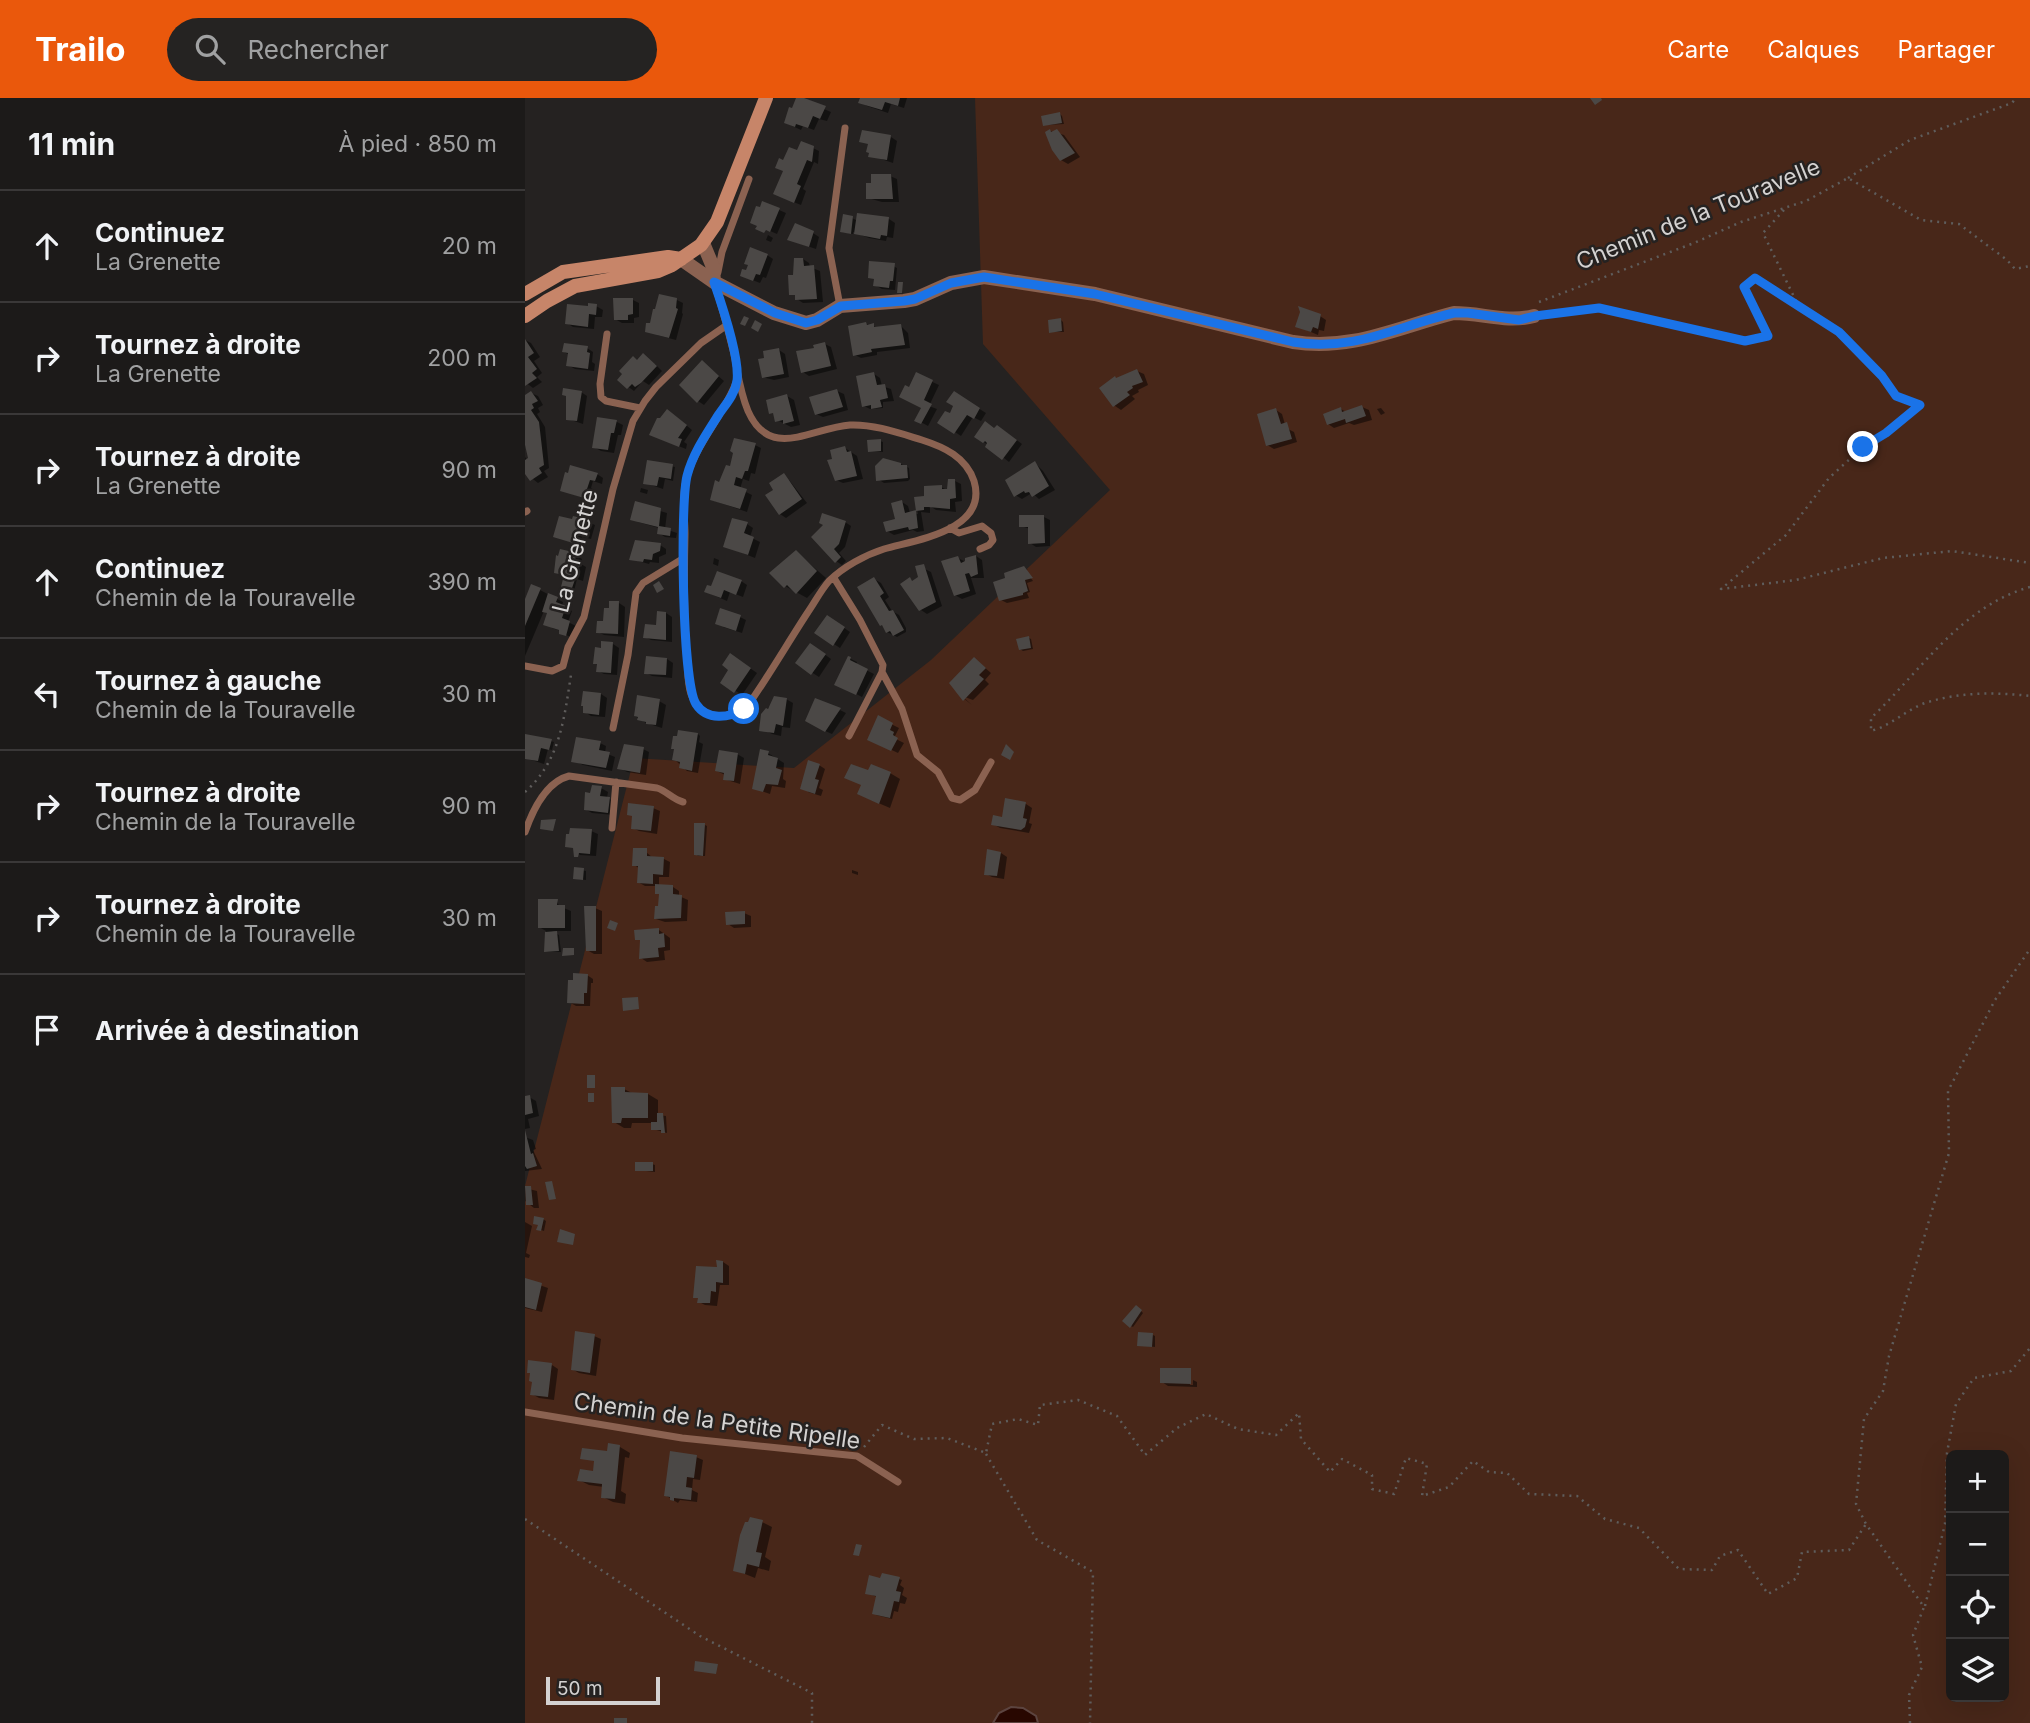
<!DOCTYPE html>
<html lang="fr">
<meta charset="utf-8">
<style>
:root{--surface:#1c1a19;--page:#252322;--text:#f1f3f6;--muted:#a0a1a2;--line:#3a3838;--accent:#ea580c}
body{margin:0;font-family:Inter,sans-serif;background:var(--page);color:var(--text)}
.controls{position:absolute;right:21px;bottom:21px;display:grid;overflow:hidden;border-radius:10px;box-shadow:0 7px 28px #0002}
.controls button{width:63px;height:63px;display:grid;place-items:center;padding:0;border:0;border-bottom:2px solid var(--line);background:var(--surface);color:var(--text);font:35px sans-serif}
.scale{position:absolute;left:21px;bottom:18px;width:114px;box-sizing:border-box;padding-left:7px;border:4px solid #d4d2d1;border-top:0;font-size:19px;line-height:24px;white-space:nowrap;color:#d4d2d1;-webkit-text-stroke:5px #252221;paint-order:stroke}
.stop{position:absolute;width:21px;height:21px;margin:-16px;border:5px solid #1a73e8;border-radius:50%;background:#fff}
.stop.end{background:#1a73e8;border-color:#fff;box-shadow:0 2px 7px #0008}
.list{margin:0;padding:0;list-style:none}
h2{display:flex;justify-content:space-between;align-items:center;height:91px;margin:0;padding:0 28px;font-size:30px}
h2 small{font-size:23px;font-weight:400;color:var(--muted)}
.list li{display:grid;grid-template-columns:46px 1fr auto;gap:21px;align-items:center;box-sizing:border-box;height:112px;padding:0 28px;border-top:2px solid var(--line)}
.list b{display:block;font-size:26px;white-space:nowrap}
.list p{margin:0;font-size:23px;white-space:nowrap;color:var(--muted)}
.list em{font-size:23px;font-style:normal;color:var(--muted)}
.icon{flex:none;width:38px;height:38px;fill:none;stroke:currentColor;stroke-width:2;stroke-linecap:round;stroke-linejoin:round}
.map{position:relative;flex:none;width:1505px;height:1625px;overflow:hidden}
header{display:flex;align-items:center;gap:42px;box-sizing:border-box;height:98px;padding:0 35px;background:var(--accent);color:#fff}
header strong{font-size:33px}
nav{display:flex;gap:38px;margin-inline-start:auto;font-size:24px}
.search{width:490px;height:63px;background:var(--page);display:flex;align-items:center;gap:18px;box-sizing:border-box;padding:0 24px;border-radius:38px;color:var(--muted);font-size:26px}
main{display:flex}
aside{flex:1;background:var(--surface)}
.map>svg:first-child{display:block}
.green{fill:#482719;fill-rule:evenodd}
.water{fill:#280700;stroke:#5c443f;stroke-width:2}
.shadow{fill:#0007}
.building{fill:#4b4846}
.lines{fill:none;stroke-linecap:round;stroke-linejoin:round}
.path{stroke:#5f5d5c;stroke-width:2.5;stroke-dasharray:2 5;stroke-linecap:butt}
.lane{stroke:#8b6251;stroke-width:7}
.street{stroke:#8b6251;stroke-width:14}
.secondary{stroke:#c78569;stroke-width:14}
.route{stroke:#1a73e8;stroke-width:9}
.labels{text-anchor:middle;dominant-baseline:central;stroke-width:5;stroke-linejoin:round;paint-order:stroke}
.street-label{font-size:23px;fill:#d4d2d1;stroke:#252221}
</style>
<header>
<strong>Trailo</strong>
<div class="search"><svg class="icon" aria-label="search" viewBox="0 0 24 24"><circle cx="10" cy="10" r="6"/><path d="M15 15l6 6"/></svg>Rechercher</div>
<nav><a>Carte</a><a>Calques</a><a>Partager</a></nav>
</header>
<main>
<aside>
<h2>11 min<small>À pied · 850 m</small></h2>
<ul class="list">
<li><svg class="icon" aria-label="ahead" viewBox="0 0 24 24"><path d="M12 20V5M6 11l6-6 6 6"/></svg><div><b>Continuez</b><p>La Grenette</p></div><em>20 m</em></li>
<li><svg class="icon" aria-label="right" viewBox="0 0 24 24"><path d="M7 20v-9h11M14 6l5 5-5 5"/></svg><div><b>Tournez à droite</b><p>La Grenette</p></div><em>200 m</em></li>
<li><svg class="icon" aria-label="right" viewBox="0 0 24 24"><path d="M7 20v-9h11M14 6l5 5-5 5"/></svg><div><b>Tournez à droite</b><p>La Grenette</p></div><em>90 m</em></li>
<li><svg class="icon" aria-label="ahead" viewBox="0 0 24 24"><path d="M12 20V5M6 11l6-6 6 6"/></svg><div><b>Continuez</b><p>Chemin de la Touravelle</p></div><em>390 m</em></li>
<li><svg class="icon" aria-label="left" viewBox="0 0 24 24"><path d="M17 20v-9H6M10 6l-5 5 5 5"/></svg><div><b>Tournez à gauche</b><p>Chemin de la Touravelle</p></div><em>30 m</em></li>
<li><svg class="icon" aria-label="right" viewBox="0 0 24 24"><path d="M7 20v-9h11M14 6l5 5-5 5"/></svg><div><b>Tournez à droite</b><p>Chemin de la Touravelle</p></div><em>90 m</em></li>
<li><svg class="icon" aria-label="right" viewBox="0 0 24 24"><path d="M7 20v-9h11M14 6l5 5-5 5"/></svg><div><b>Tournez à droite</b><p>Chemin de la Touravelle</p></div><em>30 m</em></li>
<li><svg class="icon" aria-label="arrive" viewBox="0 0 24 24"><path d="M6 21V4h12l-3 4 3 4H6"/></svg><div><b>Arrivée à destination</b></div></li>
</ul>
</aside>
<div class="map">
<svg width="1505" height="1625" viewBox="0 0 1505 1625">
<rect width="100%" height="100%" fill="#252221"/>
<path class="green" d="M450 0H1505V1625H0V1088L109 660 269 670 406 562 585 392 458 246ZM1426 1357H1479V1599H1426Z"/>
<path class="water" d="M486 1609 498 1610 511 1618 513 1625H468L474 1615Z"/>
<path class="shadow" d="M273 0 306 14 302 23 294 21 289 32 278 28 276 32 261 25 269 13Z
M337 0H382L379 10 366 6 363 15 342 8 335 4Z
M535 16 537 18 539 26 520 27Z
M525 33 539 37 555 59 543 66 536 62Z
M366 39 372 43 368 65 356 61Z
M288 50 294 53 293 66 289 64 278 91 281 93 276 107 261 101 259 64 273 55Z
M365 78 372 81 374 104H357L343 100Z
M238 105 261 115 252 136 236 129Z
M337 117 364 121 370 125 368 140 362 139 361 143 344 140 328 134V136L317 134 327 120 333 123Z
M288 135 294 139 291 151 270 144Z
M243 137 248 140 246 144 241 142Z
M242 157 248 161 241 180 238 179 235 185 217 178Z
M278 161 284 165 285 169 295 173 298 204 278 205 272 201 270 179Z
M366 167 372 170 370 192 357 191 350 187V181L344 179Z
M108 202 114 205V219L109 220V225H97L90 221Z
M152 202 158 205 157 215 158 216 151 242 132 237 127 227Z
M71 208 78 212 77 219H70L69 231 48 229 42 225Z
M795 218 801 222 799 233 794 232 793 237 772 228Z
M536 222 538 224 539 234H526Z
M341 226 354 230 376 228 383 235 385 250 352 254V257L336 260 330 257Z
M0 242 6 245 15 259 9 263 17 275 12 279 17 284 8 290 0 284Z
M300 246 306 249 312 271 284 278 278 274 291 251Z
M62 250 68 254 67 264 70 266 69 273 50 271 43 267 45 257 39 254Z
M254 252 260 256 264 279 249 282 241 280 239 279Z
M130 266 137 273 124 287 118 283 109 293 94 282Z
M179 266 199 283 179 307 173 303Z
M612 273 619 276 623 287 613 292 614 294 607 298 610 301 596 312 590 308 576 291Z
M349 276 355 280 357 288 366 291 369 303 358 304V310L345 311 339 308Z
M392 277 414 287 404 308 412 311 403 328 392 322 398 310 385 292Z
M312 293 319 296 323 312 298 319 291 316Z
M56 294 62 298 58 326 43 321Z
M6 295 13 298 18 307 13 310 15 314 12 316 20 329 24 370 19 373 23 379 13 385 0 375V359L2 362 5 360 0 347V299Z
M429 295 461 315 456 323 448 319 436 338 415 324 425 317 431 308Z
M262 298 269 302 275 327 266 329 252 322Z
M837 309 844 312 847 322 829 327 824 325 809 330 803 326 816 311 821 314Z
M856 310 860 315 856 317 852 311Z
M751 312 757 316 761 330 769 334 772 344 749 351 742 347Z
M149 317 167 332 159 344 162 346 161 351 138 342Z
M73 321 92 324 98 327 96 337H93L89 355 76 353 69 349Z
M470 331 478 332 497 346 484 364 459 344Z
M355 343 358 344V354L344 353Z
M230 347 236 350 230 376 226 375 224 383 218 381 215 391 227 397 222 414 187 402 206 370 210 355Z
M320 350 332 358 338 381 318 385 311 382Z
M127 364 150 369 148 383 140 381 138 391 120 385Z
M510 365 518 373 530 392 514 401 507 395 497 401 490 397Z
M376 366 384 370 385 381 383 383 359 385 353 381Z
M72 376 78 380 77 386 68 383 66 390 69 392 66 402 47 396Z
M264 382 282 405 261 420 255 416 250 392Z
M430 383 436 386 437 403 430 404 431 414 411 412 405 408V415L396 414 399 433 392 434 388 432 369 437 362 433 372 422 377 404 383 408 385 415 393 416 391 401 398 400 416 389 424 393Z
M116 390 123 392 122 396 115 394Z
M111 406 142 415 140 431 152 435 151 440 140 439 134 435V430L113 424Z
M519 419 525 422V448L511 449 505 445V431L496 428Z
M63 424 70 427 66 441 57 439 54 447 33 439Z
M320 424 326 428 320 449 314 455 321 463 317 467 311 463 300 427Z
M222 426 228 430 225 439 235 444 230 460 200 448Z
M135 447 141 451V456L134 459V465L125 464 124 466 106 461Z
M51 457 57 461 56 466 61 469 58 483 52 481 49 493 40 490V478L31 474Z
M276 458 301 480 282 500 260 488Z
M451 458 457 462 459 480H446L451 496 437 501 430 497 433 460 443 465Z
M189 460 194 462 193 468 188 466Z
M499 470 503 472H500L508 483 502 485 505 494 502 495 504 500 482 505 476 502Z
M400 471 406 474 417 508 402 516 396 512Z
M349 481 356 485 364 499 360 502 367 513 374 517 381 530V534L372 539 362 534Z
M216 483 222 487 218 499 205 494 202 503 181 494 194 492Z
M15 492 38 504 37 508 47 513 43 524 51 528 47 540 43 538 36 533 27 530 24 516 19 513 0 558V505Z
M94 505 100 509 99 539 79 537 73 534 80 525 85 512Z
M141 515 147 519V544L126 542 120 539 133 529Z
M215 519 221 522 217 535 198 529Z
M309 523 325 534 315 550 292 535Z
M504 540 506 541 508 551 498 553 495 551Z
M88 546 94 550 92 577 79 576 73 573V567L70 565 75 552Z
M291 550 306 561 294 579 272 565Z
M125 560 142 561 148 565 147 580 127 578 121 575Z
M324 560 332 564 331 567 349 576 337 599 312 586Z
M212 561 232 575 217 597 197 584Z
M450 561 466 575 460 582 464 586 448 602 437 598 447 607 433 596Z
M59 595 76 596 82 600 80 619 66 618 60 614Z
M261 601 268 605 265 630 257 629 256 638 247 636 241 633 238 617 244 609Z
M134 603 141 607 137 630 121 625 110 618Z
M315 612 321 615 307 636 298 632Z
M354 620 374 630 369 640 379 645 373 655 350 644Z
M173 636 175 638 174 644 178 646 173 675 162 673 149 661Z
M26 643 29 644 27 652 23 651 19 666 0 660V646Z
M75 645 81 648 80 655 90 659 87 673 58 667 52 664Z
M118 651 124 654 121 677 102 674 96 671Z
M243 655 259 665 258 681 261 683 260 690 247 688 245 696 228 690Z
M212 656 219 660 215 686 199 681 200 677 192 673Z
M294 667 300 671 294 690 298 692 296 698 283 694Z
M365 675 375 681 365 710 344 701Z
M76 690 83 694 82 700 90 704 89 717 67 715 60 711Z
M482 702 501 706 507 710 504 725 507 726 504 735 475 730 468 726 478 721Z
M128 710 135 713 132 736 114 733 108 730Z
M180 727 182 728 180 758H173L171 756Z
M66 733 73 736 71 758 55 757 49 753Z
M121 754 128 760 139 761 145 764 144 779H134V788L148 789 154 793V798L163 802 162 823 140 824 131 821 136 797 132 795V788H120L113 784 114 770 109 767Z
M476 755 482 759 479 781 467 779 461 776Z
M51 771 61 773V782L53 781Z
M327 772 333 774V777L327 775Z
M32 803 34 808 46 813V833H27L34 837 36 854H23L21 853V833L14 829Z
M70 810 77 813V856H69L62 852Z
M219 815 226 818V829L209 830 203 826Z
M134 832 145 840V852L139 853 140 862 122 864 116 860 117 842 112 841Z
M62 877 68 881V885H66L65 908H51L44 904Z
M99 991 109 996H123L133 1002V1017L141 1018 142 1035 128 1031V1025H107L106 1030H99L89 1024Z
M4 999 11 1003 14 1018 3 1021 5 1030 0 1031V1000Z
M0 1039 8 1042 11 1051 8 1052 17 1071 0 1073Z
M127 1066 130 1067V1074L112 1072Z
M0 1090 12 1093 14 1110H9L0 1103Z
M18 1121 21 1123 19 1133 16 1132Z
M0 1124 7 1128 1 1155 5 1157 4 1160 0 1159Z
M198 1164 204 1168V1187H195L192 1208 180 1207 174 1204Z
M0 1182 23 1190 17 1214 0 1210Z
M614 1211 618 1215 608 1229 606 1228Z
M628 1237 630 1238V1249L614 1247Z
M69 1238 76 1241 71 1278 54 1275 47 1271Z
M27 1267 33 1271 29 1302 14 1300 7 1296Z
M664 1271 665 1287H668V1273V1282L672 1284V1289L643 1288 637 1284Z
M95 1349 105 1355 104 1360 100 1359 96 1393 101 1396 100 1406 88 1404 78 1399 79 1389 64 1387 54 1382 71 1378 73 1365 58 1358 83 1355Z
M171 1359 178 1362 175 1382 168 1381 167 1392 173 1395 172 1404 155 1402 153 1405 140 1397Z
M237 1424 247 1429 240 1459 246 1463 244 1473 233 1470 230 1480 210 1472Z
M374 1481 377 1482 375 1487 379 1490 377 1497 382 1500 380 1506 375 1505 373 1514 369 1513 367 1521 351 1517 352 1499 342 1495 357 1482Z"/>
<path class="building" d="M271 0H279L301 8 295 21 288 18 283 30 271 26 270 29 259 25 264 9 267 10Z
M335 0H375L373 8 360 4 357 12 333 5Z
M1065 0H1076L1077 2 1070 7Z
M535 14 537 25 518 28 516 18Z
M525 31 526 34 532 31 550 55 535 63 527 52 521 37 520 34Z
M337 32 366 37 362 62 343 59 344 55 341 54 343 46 334 44Z
M276 43 289 48 287 64 282 62 272 86 276 88 269 105 248 96 258 73 250 70 254 60 258 62 264 49 272 52Z
M346 76H366L368 101H341V85H346Z
M237 103 255 110 245 134 241 132 239 135 230 131 232 128 225 125 231 108 235 109Z
M332 115 364 119 362 138 356 137 355 141 329 136Z
M318 116 328 118 326 136 315 134Z
M270 125 289 133 284 149 262 142Z
M225 149 243 156 235 177 231 176 228 183 215 178 217 171 221 172 223 167 219 166Z
M269 160H278L279 168 289 167 292 201 270 202V197H264L263 177H268Z
M344 163 370 165 368 183H365L364 190 348 188 349 181 343 180Z
M373 184H378L377 195H372Z
M134 196 152 200 151 210 153 211 144 240 120 234 121 225H125L128 211H130Z
M88 200H108V216L103 217V222H89Z
M63 205 72 206 71 217 64 216 63 229 40 226 42 206 63 208Z
M773 208 796 216 793 231 788 229 786 234 770 229 775 214Z
M219 218 224 220 220 228 215 226Z
M536 220 537 233 524 235 523 222Z
M230 222 237 226 233 234 226 230Z
M341 224 342 227 349 225V229L376 226 380 247 346 251 347 254 328 258 323 228Z
M0 241 9 255 3 259 12 271 7 275 12 280 0 288Z
M300 244 306 268 276 275 271 253 289 250 288 247Z
M39 245 63 248 62 254 65 255 63 271 41 268 43 255 37 254Z
M254 250 259 276 237 280 233 261 239 260 238 253Z
M118 255 132 268 116 285 110 289 107 286 102 291 92 282 97 276 94 273 108 258 112 262Z
M177 262 194 278 172 305 154 287Z
M612 271 618 284 607 288 608 290 602 294 605 297 588 309 574 290 590 278 591 280Z
M349 274 352 287 360 286 363 300 355 302 357 309 346 311V307L337 309 331 278Z
M391 274 408 282 399 302 407 306 396 326 389 323 396 310 374 299 380 287 384 289Z
M38 290 57 293 52 323 41 322V298L37 297Z
M312 291 318 309 290 317 284 299Z
M6 293 13 303 7 306 9 310 6 312 14 324 19 367 14 370 17 375 5 383 0 376V362L3 360 0 347V297Z
M429 293 455 310 449 321 442 317 429 336 412 325 420 313 425 315 428 308 421 304Z
M262 296 269 323 258 326V322L250 324 248 315 244 316 241 302Z
M837 307 841 318 821 325 820 321 802 327 798 316 816 309 817 314Z
M751 310 756 326 762 324 767 341 741 348 732 316Z
M142 311 162 327 153 340 157 341 154 349 124 337 132 320H135Z
M72 319 92 322 89 335H86L83 352 67 350Z
M460 323 469 330 472 327 492 342 477 362 460 349 462 345 460 343 458 345 449 339Z
M209 340 231 345 223 373H220L217 381 211 379 209 387 222 391 215 411 185 402 190 382 194 384 201 367 205 368 208 355 205 353Z
M356 341V353L343 354 342 342Z
M320 348 322 354 326 353 332 378 310 383 302 362 307 361 305 352Z
M358 360 376 365V367H382L383 380 351 383 350 368Z
M122 362 148 366 146 381 134 379 132 388 118 386Z
M510 363 524 388 507 399 504 394 500 395 499 393 489 399 480 382Z
M45 367 73 375 70 383 65 382 59 400 35 393 40 374 43 375Z
M259 375 277 401 254 417 240 397 248 392 244 385Z
M423 381H430L431 400 425 401V411L403 409H399V412L391 413 389 399 399 398V388L417 387V391H422Z
M377 402 380 415 391 412 393 430 384 432 383 429 361 434 358 424 370 421 366 405Z
M110 403 136 410 134 428 146 430 145 438 132 436 133 429 105 422Z
M297 415 321 423 314 446 309 451 316 459 310 465 286 439 298 427 294 425Z
M494 417H519L520 445 503 446V429H494Z
M34 418 47 421 48 418 64 422 59 438 53 437 48 445 28 439Z
M207 420 223 424 219 435 229 439 223 457 198 449Z
M110 442 136 445 135 453 128 456 127 462 119 461 118 464 104 462Z
M35 451 52 455 50 462 56 464 46 493 36 489 39 477 29 475 31 457 33 458Z
M271 452 292 473 271 496 262 487 259 490 244 475Z
M451 457 453 476 446 479 444 475 440 476 445 493 429 498 416 463 433 458 436 465 440 463V460Z
M399 466 411 504 394 513 375 486 385 479 387 483 393 479 390 468Z
M499 468 508 480 500 482 503 493 498 495V497L474 503 468 484 480 480 479 475Z
M192 473 217 482 211 497 199 492 196 500 179 494 182 487 186 488Z
M349 479 359 495 355 498 364 513 368 512 379 532 368 538 365 533 361 535 357 527 355 528 332 489Z
M134 483 139 491 132 495 128 487Z
M6 486 16 490 0 528V501Z
M23 495 33 499 31 504 41 508 37 520 45 523 41 538 34 536V532L18 527 22 515 17 514Z
M84 503H94L93 536 71 535 72 523H78L79 510H84Z
M195 510 216 517 211 533 190 526Z
M132 513 141 514V542L118 540 120 526 131 527Z
M302 517 320 529 308 548 289 535Z
M504 538 506 550 494 552 491 541Z
M76 543 88 544 86 575 71 574 72 566H68L70 549 76 550Z
M285 545 301 556 286 577 270 565Z
M205 555 226 570 209 595 195 585 203 572 197 567Z
M121 558 142 560 141 577 119 576Z
M323 558 326 559 325 562 343 571 331 597 309 587Z
M449 559 461 570 454 577 459 581 438 603 424 585Z
M58 593 76 595 74 617 58 615V608H56Z
M112 597 135 601 131 627 121 626V624L112 622 113 619 109 618Z
M249 598 262 600 258 628 251 626 249 635 234 633 236 616 241 610 243 611Z
M290 600 316 610 300 634 280 623Z
M353 617 368 625 365 632 369 634 368 637 373 640 366 653 342 642Z
M153 632 173 635 167 673 154 670 155 664 147 662 149 651H146L148 638H152Z
M0 636 27 641 24 652 16 650 13 663 0 661Z
M51 639 76 643 74 652 85 654 81 670 46 664Z
M99 646 119 649 115 675 92 671Z
M481 646 489 654 485 662 476 657Z
M235 651 244 653 243 657 253 660 251 670 257 672 253 687 241 686 238 694 227 691Z
M194 652 213 655 209 683 198 682 199 675 190 673Z
M283 662 295 666 290 681 294 682 290 696 275 691Z
M326 666 343 672 346 666 366 674 354 706 332 696 336 687 319 680Z
M67 687 77 688 75 698 85 699 83 715 59 712 60 694 65 695Z
M480 700 501 704 498 720 502 721 500 729 496 732 466 727 468 717 477 719Z
M103 705 129 708 126 733 106 731 107 718 102 717Z
M31 721 28 733 15 731 16 722Z
M169 725H180L178 758 169 757Z
M45 730 67 731 65 756 54 755 53 759H49L48 750 40 749 41 736H44Z
M108 750H122V758L139 759 138 777 128 776V786L112 785 113 768H107Z
M462 751 476 754 472 778 459 777Z
M49 769 59 770 58 782 48 781Z
M130 786 148 787V796L157 797 156 820 129 821 130 808H133L134 796H130Z
M13 801H33L32 807H40V830H13Z
M59 808H71V853H61Z
M220 813V826L201 827 200 814Z
M85 822 93 825 90 833 82 830Z
M134 830V836L139 835 140 849 133 850 134 859 114 861 115 842H110L109 832Z
M32 833 34 853 19 854 20 834Z
M38 850H49V857L37 858Z
M48 875 63 876 62 895H59V906L42 905 43 882H48Z
M113 899 114 911 98 913 97 900Z
M62 977H70V990H62Z
M86 989H100V994L123 995V1020H97L96 1025H87Z
M63 995H69V1004H63Z
M5 997 8 1015 0 1017V998Z
M132 1015H138L140 1035H136V1032H126V1024H132Z
M0 1032 6 1056 8 1055 12 1068 2 1071 0 1068Z
M110 1064H128V1073H110Z
M27 1083 31 1101 24 1102 20 1084Z
M0 1088H6L8 1107H1Z
M9 1118 19 1120 16 1133 11 1132 13 1127 8 1126Z
M35 1131 50 1136 48 1147 32 1144Z
M191 1162 198 1163V1185L191 1184V1194L186 1193 185 1205H172L173 1200H168L171 1168 192 1169Z
M0 1180 17 1185 11 1212 0 1209Z
M611 1207 617 1212 605 1230 597 1223Z
M50 1233 70 1236 65 1275 46 1272Z
M613 1234 628 1235 627 1249 612 1248Z
M3 1262 27 1265 23 1299 5 1297 7 1284 4 1283 5 1275H2Z
M635 1270H666V1286L635 1285Z
M83 1345 95 1347 90 1401 76 1400 77 1386 52 1383 55 1371 68 1373 69 1363 55 1361 57 1350 82 1353Z
M145 1353 172 1357 169 1380 162 1379 161 1389 167 1390 166 1402 149 1400V1403L145 1402V1399L139 1398Z
M225 1419 238 1422 231 1454 237 1455 234 1469 222 1466 220 1476 208 1473 215 1437 220 1424H223Z
M331 1446 337 1447 334 1458 328 1457Z
M357 1475 375 1479 371 1493 376 1494 374 1504 369 1503 365 1520 347 1516 351 1498 340 1496 344 1477 355 1480Z
M170 1563 193 1566 191 1576 169 1573Z
M89 1620H102V1625H89Z"/>
<g class="lines">
<path class="path" d="M1323 80 1385 42 1487 5 1491 0
M1259 112 1238 135 1272 205
M1014 204 1169 145 1216 124 1281 103 1323 80 1396 122 1434 126 1482 162 1490 171 1505 168
M1023 216 1074 210 1220 243 1243 238 1219 189 1230 180 1314 234 1357 278 1371 298 1395 307 1361 335 1338 349 1304 380 1261 437 1196 491 1271 482 1358 460 1427 453 1505 465
M1505 489C1436 508 1396 573 1346 620V633C1367 627 1381 612 1400 605 1434 594 1470 594 1505 598
M0 694C35 663 39 621 46 577
M339 1349 357 1327 389 1341 422 1340 461 1355 467 1326 493 1321 513 1327 515 1307 553 1302 592 1318 620 1357 652 1330 681 1316 713 1331 751 1337 774 1315 776 1341 805 1374 817 1361 847 1377V1391L869 1396 881 1360 902 1366 897 1398 924 1389 948 1363 964 1374 982 1375 1004 1396 1052 1398 1080 1421 1114 1430 1154 1471 1187 1472 1195 1458 1213 1452 1243 1496 1272 1480 1277 1454 1324 1452 1341 1426
M461 1356 512 1442 568 1474 565 1625
M0 1421 175 1538 287 1595V1625
M1400 1508 1420 1426 1422 1355 1431 1306 1449 1280 1486 1273 1505 1250
M1385 1625 1384 1597 1397 1569 1388 1537 1399 1509 1341 1426 1331 1406 1339 1321 1358 1293 1364 1258 1424 1055 1423 993 1470 902 1505 851"/>
<path class="lane" d="M193 174 197 154 224 81
M189 185C197 208 203 232 209 256 213 276 215 294 223 313 245 363 286 330 325 327 349 326 374 335 397 342 419 349 441 359 449 383 464 433 389 442 359 451 340 457 318 469 304 483 296 492 290 504 283 514 264 543 246 574 226 603 209 623 176 625 166 596 162 585 163 571 162 559 159 518 159 477 160 436 160 420 157 403 160 387 168 347 199 319 212 282
M315 208 304 150 320 30
M82 236 75 286 76 299 81 303 115 310
M0 414 2 413
M425 430 434 435 457 428 466 435 468 442 464 447 455 451
M309 480 335 522 358 567 357 574 324 638
M0 568 27 573 38 568 43 549 59 519 88 391 108 323 120 303 131 289 176 245 202 227
M357 574 377 611 392 657 413 674 427 700 435 702 450 692 466 664
M88 630 103 557 111 495 118 485 159 460
M87 730 91 684
M0 734C7 714 21 684 44 678L132 690C142 693 147 701 158 704
M0 1314 157 1340 332 1358 373 1384"/>
<path class="street" d="M156 161 189 184 188 169 178 145
M189 184 249 215 281 225 292 222 315 208 379 203 390 201 426 185 459 179 570 196 768 244C828 253 873 229 929 215 957 215 982 225 1009 218"/>
<path class="secondary" d="M0 196 38 174 143 159 156 161
M0 218 22 203 50 188 133 173 147 167 176 147 192 124 241 0"/>
</g>
<g class="lines">
<path class="route" d="M219 611C204 620 182 623 171 606 157 584 155 407 162 378 168 355 182 335 194 316 201 306 210 296 212 283 215 260 197 207 189 184L250 215 281 225 292 222 316 208 379 203 390 201 426 185 459 179 570 196 768 244C830 254 872 228 929 215H943L994 222 1010 218 1074 210 1220 243 1243 238 1219 189 1230 180 1314 234 1357 278 1371 298 1395 307 1361 335 1338 349"/>
</g>
<g class="labels">
<g class="street-label">
<text transform="translate(1173 116) rotate(-22)">Chemin de la Touravelle</text>
<text transform="translate(50 453) rotate(-76)">La Grenette</text>
<text transform="translate(192 1323) rotate(8)">Chemin de la Petite Ripelle</text>
</g>
</g>
</svg>
<div class="controls">
<button>+</button>
<button>−</button>
<button><svg class="icon" aria-label="locate" viewBox="0 0 24 24"><circle cx="12" cy="12" r="6"/><path d="M12 2v4M12 18v4M2 12h4M18 12h4"/></svg></button>
<button><svg class="icon" aria-label="layers" viewBox="0 0 24 24"><path d="M12 4l9 5-9 5-9-5zM3 14l9 5 9-5"/></svg></button>
</div>
<div class="scale">50 m</div>
<div class="stop" style="left:219px;top:611px"></div>
<div class="stop end" style="left:1338px;top:349px"></div>
</div>
</main>
